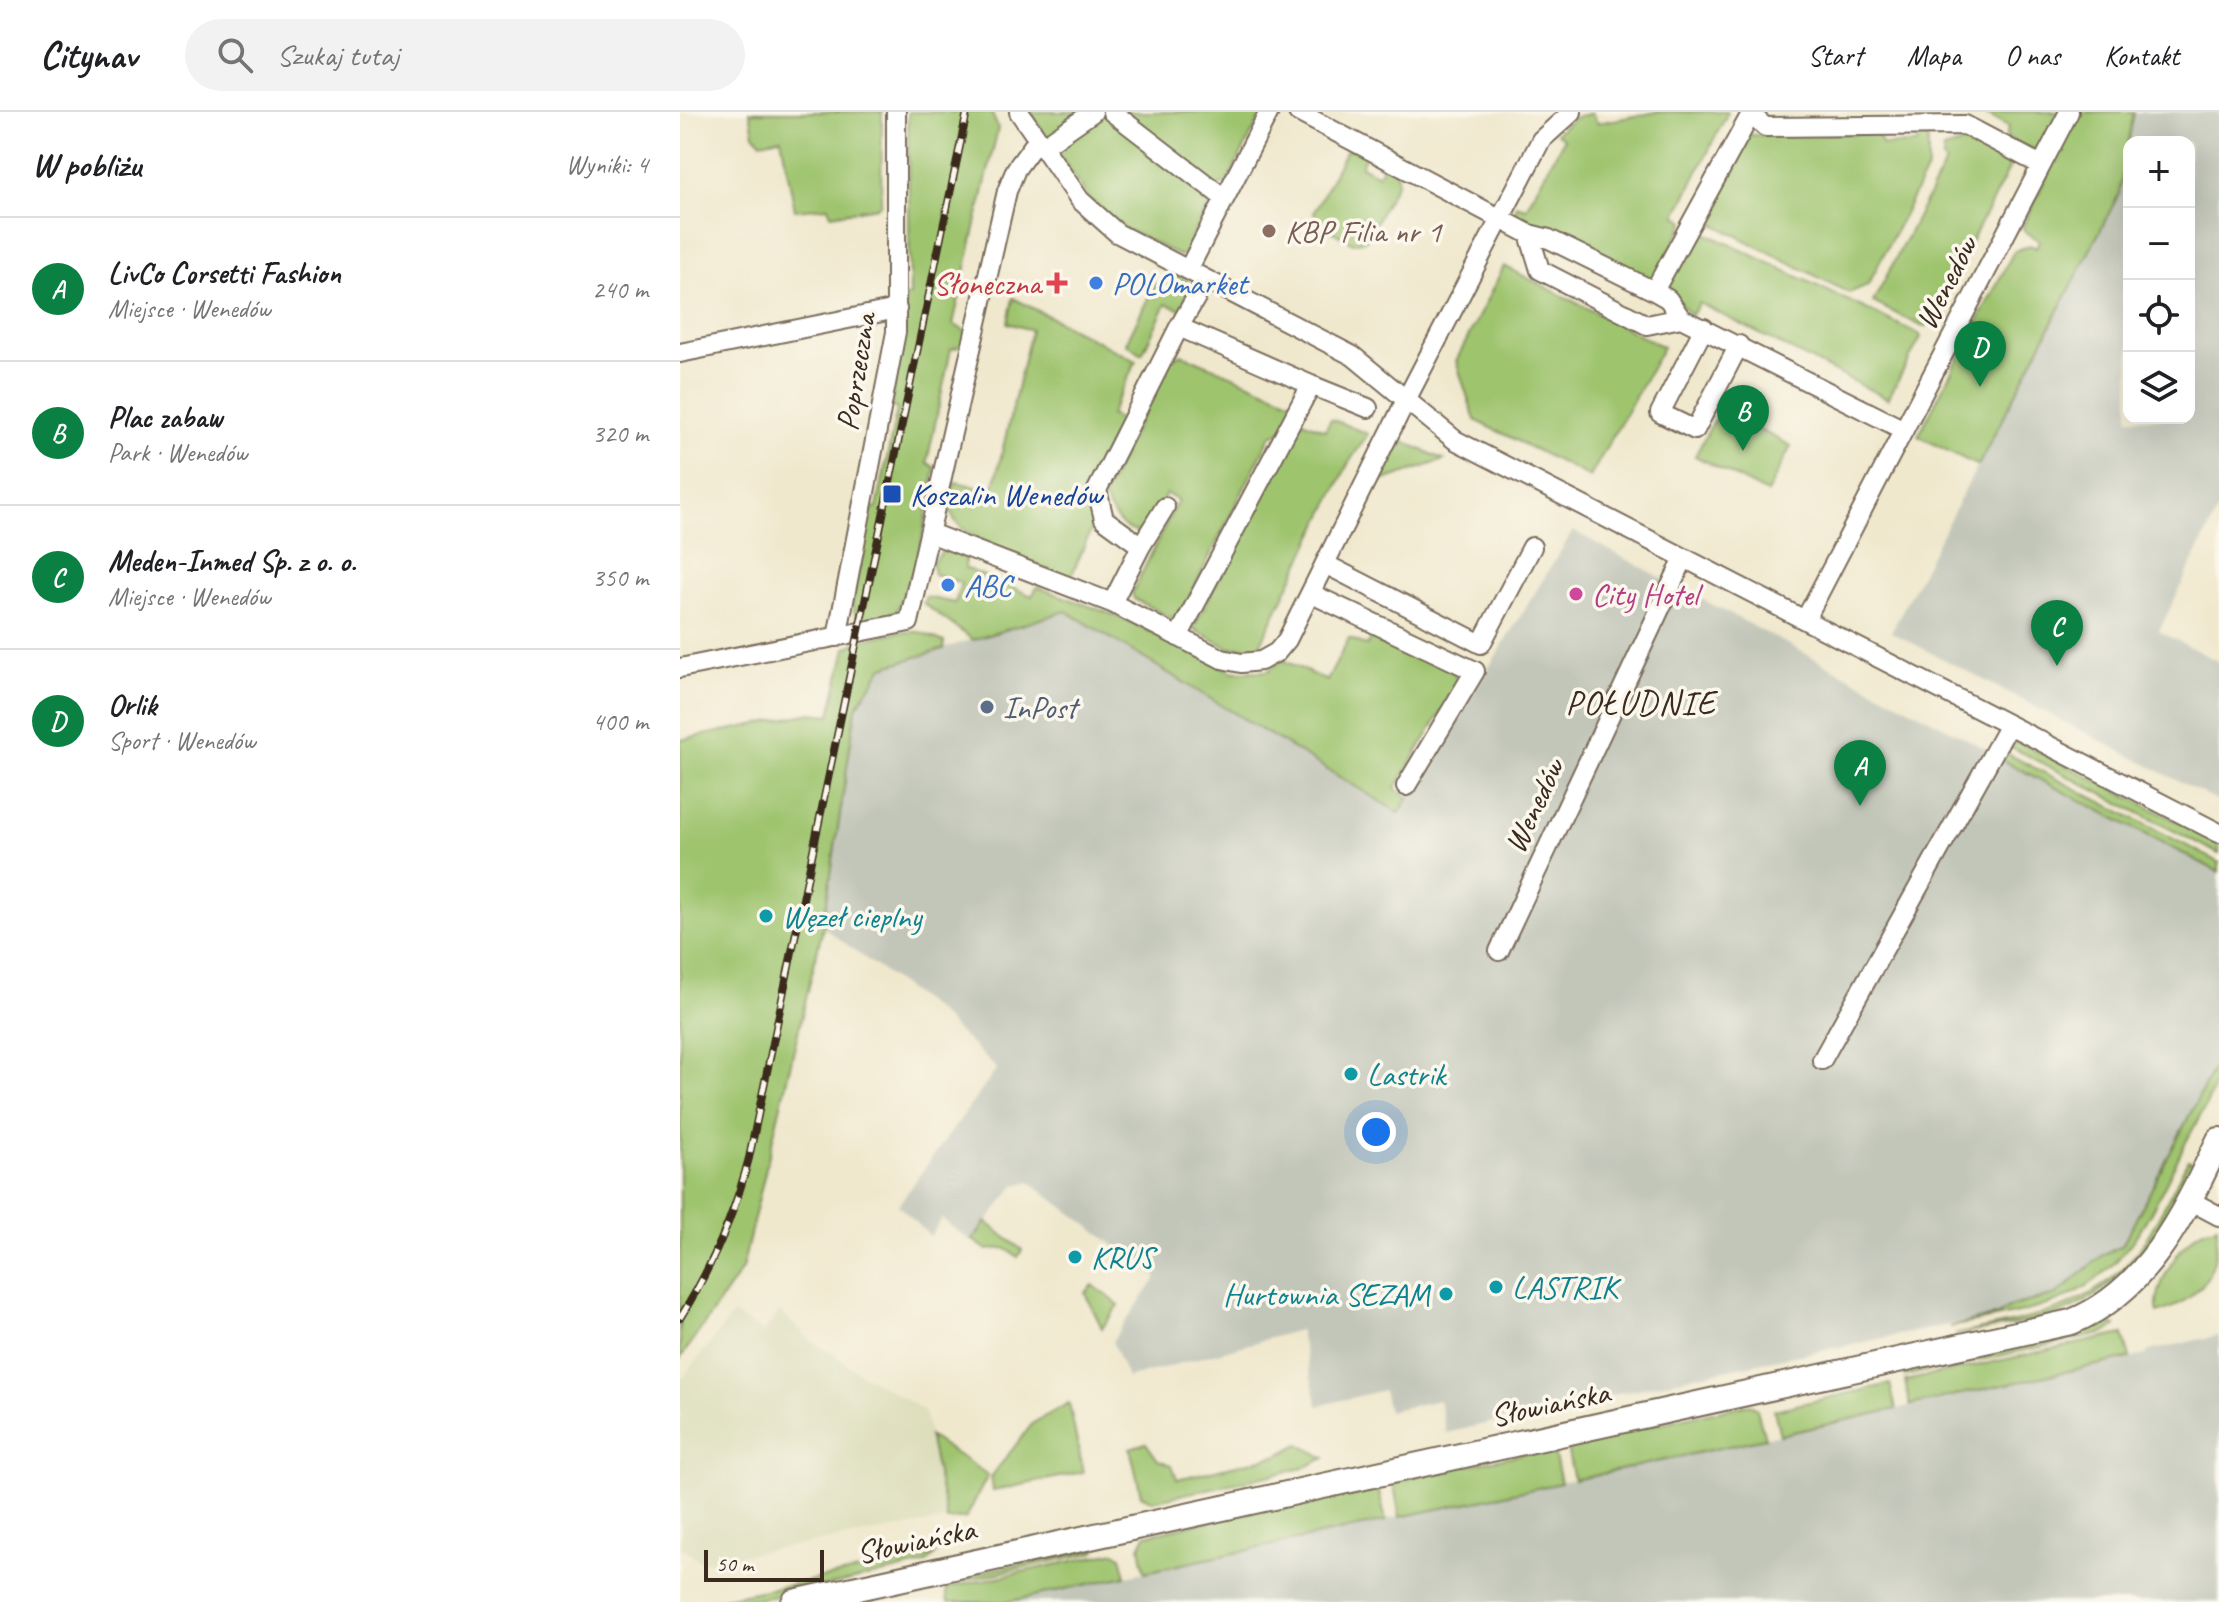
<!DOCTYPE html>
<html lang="pl">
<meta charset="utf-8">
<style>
:root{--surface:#fff;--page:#f2f2f2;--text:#202124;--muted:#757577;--line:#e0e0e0;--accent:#0b8043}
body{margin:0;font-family:Caveat,sans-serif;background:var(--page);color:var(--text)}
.controls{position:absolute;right:24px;top:24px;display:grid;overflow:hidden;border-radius:16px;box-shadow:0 8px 32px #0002}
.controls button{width:72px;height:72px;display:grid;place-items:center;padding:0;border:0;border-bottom:2px solid var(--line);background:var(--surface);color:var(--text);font:40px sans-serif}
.scale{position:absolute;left:24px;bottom:20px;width:120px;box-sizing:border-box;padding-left:8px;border:4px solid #3b2a1e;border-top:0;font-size:22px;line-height:28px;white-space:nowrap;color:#3b2a1e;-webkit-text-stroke:6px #fbf7ec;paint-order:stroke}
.you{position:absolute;left:696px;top:1020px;width:28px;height:28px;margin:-20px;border:6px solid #fff;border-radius:50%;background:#1a73e8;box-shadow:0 0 0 12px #1a73e833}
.badge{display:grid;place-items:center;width:52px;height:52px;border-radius:50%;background:var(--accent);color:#fff;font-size:26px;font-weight:700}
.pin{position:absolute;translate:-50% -66px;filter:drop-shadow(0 2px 4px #0008)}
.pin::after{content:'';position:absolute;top:42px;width:28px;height:24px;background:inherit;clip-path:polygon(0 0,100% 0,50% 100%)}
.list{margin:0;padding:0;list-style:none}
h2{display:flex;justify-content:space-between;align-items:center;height:104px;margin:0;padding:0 32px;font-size:34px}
h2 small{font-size:26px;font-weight:400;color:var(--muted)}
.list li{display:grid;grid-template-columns:52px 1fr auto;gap:24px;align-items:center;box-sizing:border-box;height:144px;padding:0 32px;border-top:2px solid var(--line)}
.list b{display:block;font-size:30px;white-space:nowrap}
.list p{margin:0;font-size:26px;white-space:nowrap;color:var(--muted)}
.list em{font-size:26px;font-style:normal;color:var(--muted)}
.icon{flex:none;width:44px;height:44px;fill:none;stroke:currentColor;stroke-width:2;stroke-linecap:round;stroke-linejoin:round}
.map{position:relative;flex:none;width:1539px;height:1490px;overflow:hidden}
header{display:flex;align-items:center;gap:48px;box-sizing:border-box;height:112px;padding:0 40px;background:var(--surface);border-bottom:2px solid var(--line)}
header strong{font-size:38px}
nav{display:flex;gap:44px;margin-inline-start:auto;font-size:28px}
.search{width:560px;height:72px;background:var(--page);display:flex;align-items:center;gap:20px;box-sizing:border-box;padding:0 28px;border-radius:44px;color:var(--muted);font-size:30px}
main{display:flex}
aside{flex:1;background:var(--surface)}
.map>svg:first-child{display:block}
.built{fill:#dddebc}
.industrial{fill:#c2c6b9;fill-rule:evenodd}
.green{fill:#9fc46e;stroke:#6d7746;stroke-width:2}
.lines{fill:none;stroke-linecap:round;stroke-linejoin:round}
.minor-casing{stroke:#7a6c5b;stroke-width:22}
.major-casing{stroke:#7a6c5b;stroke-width:28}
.minor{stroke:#fff;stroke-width:18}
.major{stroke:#fff;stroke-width:24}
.rail-casing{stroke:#3b2a1e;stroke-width:8}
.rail{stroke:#fbf7ec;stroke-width:5;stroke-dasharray:15;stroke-linecap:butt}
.education-dot{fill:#8d6e63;stroke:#fbf7ec;stroke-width:3}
.health-dot{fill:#e0444e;stroke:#fbf7ec;stroke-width:3}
.shop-dot{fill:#3f7fe0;stroke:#fbf7ec;stroke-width:3}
.transit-dot{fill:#1a4fb4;stroke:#fbf7ec;stroke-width:3}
.hotel-dot{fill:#d1479c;stroke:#fbf7ec;stroke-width:3}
.service-dot{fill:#5c6f8a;stroke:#fbf7ec;stroke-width:3}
.culture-dot{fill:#0f9aa8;stroke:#fbf7ec;stroke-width:3}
.labels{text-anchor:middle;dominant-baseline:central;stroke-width:7;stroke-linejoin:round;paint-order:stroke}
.education-label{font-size:32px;fill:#785e54;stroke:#fbf7ec;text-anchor:start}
.health-label{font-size:32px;fill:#be3a42;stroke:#fbf7ec;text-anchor:end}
.shop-label{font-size:32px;fill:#366cbe;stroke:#fbf7ec;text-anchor:start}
.street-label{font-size:32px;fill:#3b2a1e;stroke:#fbf7ec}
.transit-label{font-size:32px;fill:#164399;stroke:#fbf7ec;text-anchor:start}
.hotel-label{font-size:32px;fill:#b23c85;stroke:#fbf7ec;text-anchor:start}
.service-label{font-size:32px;fill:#4e5e75;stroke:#fbf7ec;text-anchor:start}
.culture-label{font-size:32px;fill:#0d838f;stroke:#fbf7ec;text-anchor:start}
.neighbourhood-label{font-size:34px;letter-spacing:2px;fill:#3b2a1e;stroke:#fbf7ec}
</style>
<header>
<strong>Citynav</strong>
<div class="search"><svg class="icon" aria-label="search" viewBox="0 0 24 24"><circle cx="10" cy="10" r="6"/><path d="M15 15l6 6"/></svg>Szukaj tutaj</div>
<nav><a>Start</a><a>Mapa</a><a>O nas</a><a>Kontakt</a></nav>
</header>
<main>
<aside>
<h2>W pobliżu<small>Wyniki: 4</small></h2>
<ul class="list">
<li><span class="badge">A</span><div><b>LivCo Corsetti Fashion</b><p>Miejsce · Wenedów</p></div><em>240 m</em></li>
<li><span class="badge">B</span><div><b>Plac zabaw</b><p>Park · Wenedów</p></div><em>320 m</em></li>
<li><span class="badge">C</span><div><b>Meden-Inmed Sp. z o. o.</b><p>Miejsce · Wenedów</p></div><em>350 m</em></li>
<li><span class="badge">D</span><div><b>Orlik</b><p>Sport · Wenedów</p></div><em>400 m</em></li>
</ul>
</aside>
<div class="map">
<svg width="1539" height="1490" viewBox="0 0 1539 1490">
<rect width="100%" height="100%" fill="#fbf7ec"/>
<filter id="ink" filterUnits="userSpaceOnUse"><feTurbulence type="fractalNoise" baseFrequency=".0125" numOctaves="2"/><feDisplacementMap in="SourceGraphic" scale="16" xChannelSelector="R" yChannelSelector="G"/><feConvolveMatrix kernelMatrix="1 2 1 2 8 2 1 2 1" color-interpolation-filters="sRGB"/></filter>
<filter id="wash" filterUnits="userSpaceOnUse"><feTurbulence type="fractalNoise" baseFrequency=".006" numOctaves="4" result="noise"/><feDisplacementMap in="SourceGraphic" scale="32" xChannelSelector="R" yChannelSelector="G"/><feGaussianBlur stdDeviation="1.8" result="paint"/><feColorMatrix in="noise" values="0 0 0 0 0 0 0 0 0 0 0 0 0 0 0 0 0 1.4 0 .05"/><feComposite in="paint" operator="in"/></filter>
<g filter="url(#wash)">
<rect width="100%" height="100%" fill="#f0e8cd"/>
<path class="built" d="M99 1199 139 1235 154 1240 167 1253 244 1298 267 1408 21 1450 0 1434V1269L53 1202 84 1220Z"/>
<path class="industrial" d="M1454 0H1539V396L1479 519 1539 550V690L1211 520 1439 82ZM1449 30H1509V306H1449Z
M893 419 1539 760V946L1442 1134 1424 1142 1376 1183 1331 1194 1318 1203 1014 1264 766 1321 759 1288 708 1299 703 1278 638 1294 619 1218 447 1266 432 1229 477 1165 350 1070 335 1073 292 1130 262 1107 250 1124 218 1093 317 957 255 898 143 815 176 596 202 555 385 499 719 701Z
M1539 1223V1490H326L1466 1243 1469 1239Z"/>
<path class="green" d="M70 0H202L201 91 197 95 151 103 148 95 115 98 101 26 81 30 74 22Z
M228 0H311L318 16 273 212 287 220 285 233 271 237 247 350 255 356 238 448 216 500 188 509 177 507 172 492 190 395 197 396 217 297 211 294 225 211V185L230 184Z
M350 0H583L546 72 539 73 509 130 513 134 500 144 446 117 410 88Z
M977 0H1048L996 103 1005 109 974 171 833 106 836 93 846 96 884 27 876 21 894 6 912 1 917 11Z
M1301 0H1380L1363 33 1352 38 1326 25 1329 14Z
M1397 0H1454L1439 82 1298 354 1238 324 1334 139 1350 133 1356 136 1359 128 1344 119 1343 114Z
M1197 21 1203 33 1237 32 1238 23 1243 21 1248 26V55L1188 173 1169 181 1032 111 1027 103 1067 23Z
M1287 30 1328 52 1329 57 1247 214 1243 215 1193 190 1266 50 1263 48 1264 37Z
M676 36 686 42 681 54 698 63 704 52 715 58 718 69 686 128 673 131 638 112 634 100 666 39Z
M1011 114 1239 222 1241 225 1208 287 1019 191 1012 203C997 192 1000 185 979 174Z
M824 154 983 235 910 365 795 308 776 249Z
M490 158 511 171 501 198 486 192 462 242 446 231 475 172H484Z
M333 186 456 249 430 303 441 308 407 378 415 409 390 467C362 454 281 430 271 401 268 392 273 380 275 370L313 378 351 218 328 211Z
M501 242 617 291 602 319 591 323 497 509 454 487 452 481 498 388 486 382 467 419C444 425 433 403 423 386L486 250Z
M1040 297 1111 334 1087 381 1015 344Z
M651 307 688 322 668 352 579 535 549 536 513 517 620 308 645 318Z
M725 330 764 348 698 370 714 334 719 336Z
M264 438 285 444V456L352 484 357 475 442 506 553 560 588 559 606 545 605 549 647 569 669 526 687 534 694 520 771 557 779 570 715 677 729 685 719 701 386 499 293 528 243 491 246 485 275 491 281 471 254 462 252 451Z
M219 520H240L264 530V537L203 555 176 596 143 815 62 1157 0 1247V628L131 601 150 603 166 536 182 528Z
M1339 630 1539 730V742L1327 633Z
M1322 639 1539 750V760L1318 646Z
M1539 946C1539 979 1517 1007 1503 1036 1473 1097 1446 1163 1378 1189 1344 1202 1306 1207 1270 1215L1318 1203 1331 1194 1376 1183 1424 1142 1442 1134Z
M1508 1048 1514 1051C1483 1111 1451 1173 1384 1200 1351 1213 1310 1216 1275 1223 1347 1207 1421 1198 1464 1130 1481 1104 1494 1075 1508 1048Z
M306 1110 342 1138 338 1145 325 1136 307 1138 293 1128Z
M1537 1112C1539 1161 1522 1186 1478 1201 1470 1178 1508 1112 1535 1116Z
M413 1173 439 1193 422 1216 405 1181Z
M1428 1210 1436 1214 1425 1221 1225 1264 1231 1256Z
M1443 1222 1450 1246 1230 1293 1225 1269Z
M1210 1272 1216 1297 1100 1323 1094 1298Z
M389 1291 403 1360 313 1379 311 1365 353 1311Z
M1070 1292 1077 1297 1085 1326 894 1368 888 1340 896 1329Z
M249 1324 308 1363 286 1406 267 1408Z
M466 1331 478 1348 492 1353 497 1367 599 1343 619 1332 645 1346 623 1356 473 1389 461 1383 450 1336Z
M866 1337 875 1344 881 1371 720 1405 714 1374 716 1368Z
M692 1374 699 1380 706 1409 465 1460 460 1435 466 1423Z
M419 1435 414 1440 267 1472 271 1466Z
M435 1440 441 1444 446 1464 326 1490H268L266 1476Z
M255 1443 245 1452C173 1467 99 1490 26 1490Z"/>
</g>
<g filter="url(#ink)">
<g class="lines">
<defs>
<path id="minor" d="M339 0 400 88 437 121 673 244 775 328 1539 721
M432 0 544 86
M618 0 849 122 869 127 974 179 988 187 1001 206 1224 318
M1071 2 1085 15 1285 13 1361 53
M364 34 413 0
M849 122 860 158 967 213 1001 206
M508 158 589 0
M526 168 499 215 631 273
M974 179 1072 0
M1024 216 980 301 1015 318 1059 233
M0 241 217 197
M250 421 432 491 542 547 561 551 581 549 597 540 607 528 726 288 861 28 892 0
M461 434 485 395
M647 453 801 532 852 435
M632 482 795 559 726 674
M432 491 461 434 424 407 417 378 499 215
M1125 508 1389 0
M157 525 216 220V0
M498 525 631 273 688 296
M0 556 229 510 327 79 336 57 358 27
M819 839 1004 446
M1142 948 1329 613
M1509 1088 1539 1104"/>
<path id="major" d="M114 1490 1391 1210C1469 1179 1505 1099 1539 1028"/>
</defs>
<use href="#minor" class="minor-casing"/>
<use href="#major" class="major-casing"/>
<use href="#minor" class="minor"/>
<use href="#major" class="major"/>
<defs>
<path id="rail" d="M0 1206C32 1155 54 1104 69 1046L287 0"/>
</defs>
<use href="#rail" class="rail-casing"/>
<use href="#rail" class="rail"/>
</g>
</g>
<circle class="education-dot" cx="589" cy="119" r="8"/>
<path class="health-dot" d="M373 159h8v8h8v8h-8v8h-8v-8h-8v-8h8z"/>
<g class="shop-dot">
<circle cx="416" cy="171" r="8"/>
<circle cx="268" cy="473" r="8"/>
</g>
<rect class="transit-dot" x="202" y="372" width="20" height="20" rx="4"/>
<circle class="hotel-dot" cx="896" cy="482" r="8"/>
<circle class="service-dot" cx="307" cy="595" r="8"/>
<g class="culture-dot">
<circle cx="86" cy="804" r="8"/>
<circle cx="671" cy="962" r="8"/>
<circle cx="395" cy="1145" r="8"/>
<circle cx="816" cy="1175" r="8"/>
<circle cx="766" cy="1182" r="8"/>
</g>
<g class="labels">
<g class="education-label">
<text x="605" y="119">KBP Filia nr 1</text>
</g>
<g class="health-label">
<text x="361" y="171">Słoneczna</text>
</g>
<g class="shop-label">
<text x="432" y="171">POLOmarket</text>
<text x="284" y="473">ABC</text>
</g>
<g class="street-label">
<text transform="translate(1266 171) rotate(-63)">Wenedów</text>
<text transform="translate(176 260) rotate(-81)">Poprzeczna</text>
<text transform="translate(854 694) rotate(-65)">Wenedów</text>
<text transform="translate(870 1292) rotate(-12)">Słowiańska</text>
<text transform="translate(236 1429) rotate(-12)">Słowiańska</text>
</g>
<g class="transit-label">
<text x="230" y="382">Koszalin Wenedów</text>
</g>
<g class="hotel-label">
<text x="912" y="482">City Hotel</text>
</g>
<g class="service-label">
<text x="323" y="595">InPost</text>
</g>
<g class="culture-label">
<text x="102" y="804">Węzeł cieplny</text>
<text x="687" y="962">Lastrik</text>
<text x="411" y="1145">KRUS</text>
<text x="832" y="1175">LASTRIK</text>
<text x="750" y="1182" text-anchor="end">Hurtownia SEZAM</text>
</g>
<g class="neighbourhood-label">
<text x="961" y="590">POŁUDNIE</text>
</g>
</g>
</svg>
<div class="controls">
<button>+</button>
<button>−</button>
<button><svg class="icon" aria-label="locate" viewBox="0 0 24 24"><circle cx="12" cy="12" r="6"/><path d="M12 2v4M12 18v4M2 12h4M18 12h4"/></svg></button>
<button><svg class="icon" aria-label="layers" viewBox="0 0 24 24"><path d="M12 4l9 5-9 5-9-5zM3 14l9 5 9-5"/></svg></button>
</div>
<div class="scale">50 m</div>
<div class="you"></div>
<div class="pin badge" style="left:1180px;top:694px">A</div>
<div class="pin badge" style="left:1063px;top:339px">B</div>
<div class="pin badge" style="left:1377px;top:554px">C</div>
<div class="pin badge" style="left:1300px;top:275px">D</div>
</div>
</main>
